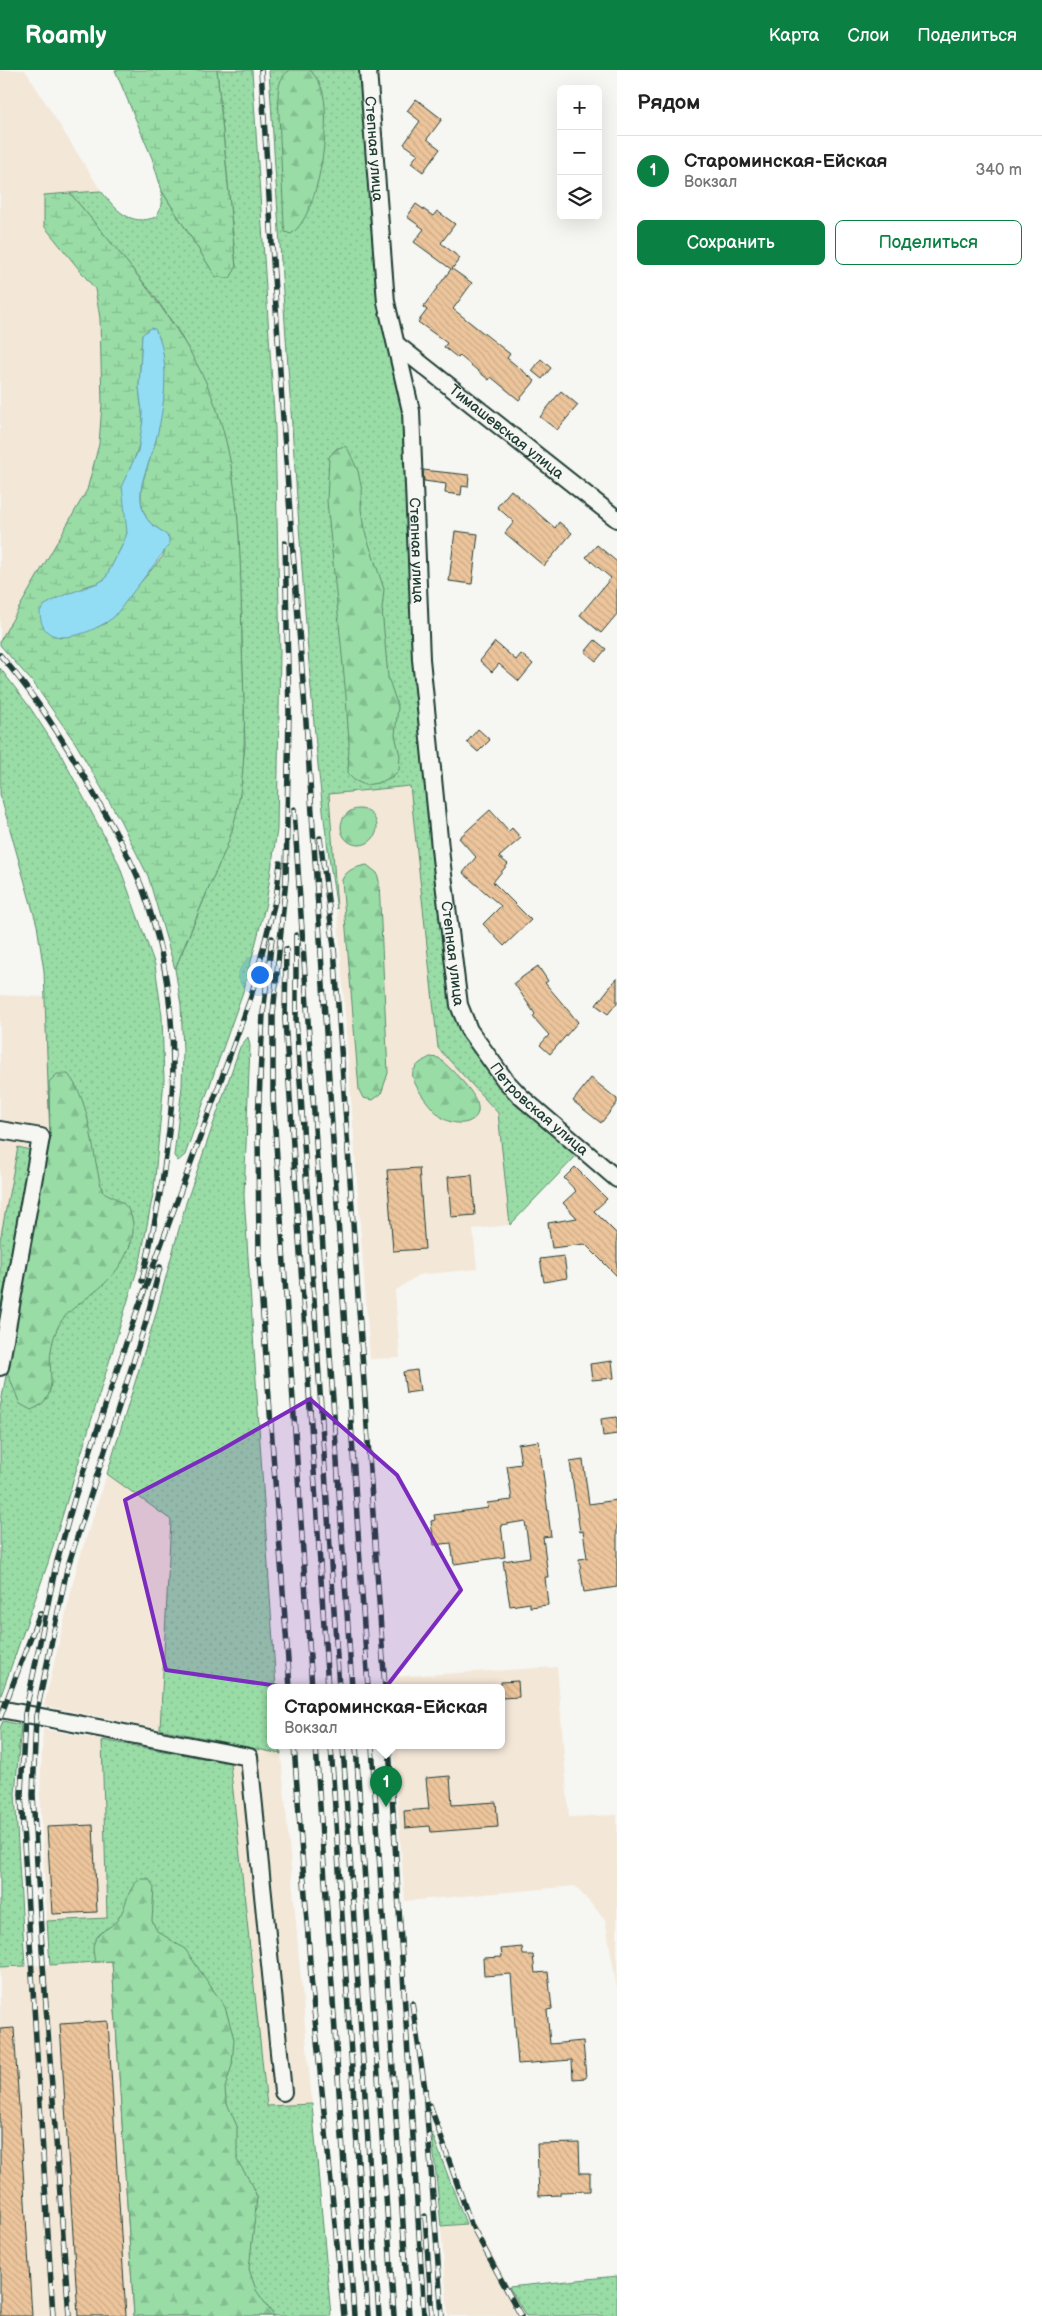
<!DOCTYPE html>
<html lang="ru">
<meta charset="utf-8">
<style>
:root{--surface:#fff;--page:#f2f2f2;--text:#222;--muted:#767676;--line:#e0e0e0;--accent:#0b8043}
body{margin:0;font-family:"Balsamiq Sans",sans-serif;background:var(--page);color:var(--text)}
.controls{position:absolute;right:15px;top:15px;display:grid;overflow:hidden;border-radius:8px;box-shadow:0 5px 20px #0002}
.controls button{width:45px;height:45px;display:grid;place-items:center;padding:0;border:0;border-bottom:1px solid var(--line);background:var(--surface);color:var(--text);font:25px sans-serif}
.you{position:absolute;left:259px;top:904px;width:18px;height:18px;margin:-12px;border:4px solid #fff;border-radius:50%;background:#1a73e8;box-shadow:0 0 0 8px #1a73e833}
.badge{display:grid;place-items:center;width:32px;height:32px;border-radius:50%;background:var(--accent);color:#fff;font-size:16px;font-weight:700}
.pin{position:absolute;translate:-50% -41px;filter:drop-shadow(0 1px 2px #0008)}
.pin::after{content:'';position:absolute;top:26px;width:18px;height:15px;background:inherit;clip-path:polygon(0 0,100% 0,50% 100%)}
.popup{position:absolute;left:267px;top:1614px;width:238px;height:65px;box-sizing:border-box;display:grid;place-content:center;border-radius:8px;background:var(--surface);filter:drop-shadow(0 1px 4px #0005);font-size:16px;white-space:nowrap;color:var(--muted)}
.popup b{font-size:19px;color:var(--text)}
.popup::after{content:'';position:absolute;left:50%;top:100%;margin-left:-10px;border:10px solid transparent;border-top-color:var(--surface)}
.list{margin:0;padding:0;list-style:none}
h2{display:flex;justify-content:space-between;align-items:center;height:65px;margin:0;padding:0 20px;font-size:21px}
h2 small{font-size:16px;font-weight:400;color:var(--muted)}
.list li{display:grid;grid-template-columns:32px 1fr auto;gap:15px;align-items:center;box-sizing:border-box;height:70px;padding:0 20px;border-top:1px solid var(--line)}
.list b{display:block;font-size:19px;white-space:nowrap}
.list p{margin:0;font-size:16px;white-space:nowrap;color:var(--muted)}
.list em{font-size:16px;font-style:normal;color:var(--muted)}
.actions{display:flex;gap:10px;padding:15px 20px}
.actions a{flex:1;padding:11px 0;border:1px solid var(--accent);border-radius:8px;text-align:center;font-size:18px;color:var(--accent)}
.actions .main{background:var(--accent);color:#fff}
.icon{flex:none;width:28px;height:28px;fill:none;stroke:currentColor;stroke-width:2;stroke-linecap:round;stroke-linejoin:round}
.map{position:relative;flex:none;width:617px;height:2246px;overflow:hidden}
header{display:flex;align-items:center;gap:30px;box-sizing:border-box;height:70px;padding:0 25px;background:var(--accent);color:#fff}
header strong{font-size:24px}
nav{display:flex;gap:28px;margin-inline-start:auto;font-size:18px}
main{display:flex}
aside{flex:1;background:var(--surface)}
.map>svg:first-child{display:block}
.built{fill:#f3e7d8}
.grass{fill:url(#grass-dots);stroke:#5c8c6d}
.forest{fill:url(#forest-firs);stroke:#5c8c6d}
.wetland{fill:url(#wetland-marsh);stroke:#5c8c6d;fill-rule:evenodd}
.water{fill:#93ddf4;stroke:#659da7}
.building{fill:url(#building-back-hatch);stroke:#1f3d34}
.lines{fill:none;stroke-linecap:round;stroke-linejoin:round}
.minor-casing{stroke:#1f3d34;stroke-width:20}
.minor{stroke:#f6f6f2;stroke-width:16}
.rail-casing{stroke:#1f3d34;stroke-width:5.5}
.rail{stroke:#f6f6f2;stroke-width:4;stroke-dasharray:11;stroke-linecap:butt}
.marked{fill:#7b2cbf;fill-opacity:0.2;stroke:#7b2cbf;stroke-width:4;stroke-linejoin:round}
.labels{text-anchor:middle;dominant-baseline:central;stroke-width:4;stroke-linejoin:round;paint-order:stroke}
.street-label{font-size:15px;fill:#1f3d34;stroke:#f6f6f2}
</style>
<header>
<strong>Roamly</strong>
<nav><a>Карта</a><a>Слои</a><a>Поделиться</a></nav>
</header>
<main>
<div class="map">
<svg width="617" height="2246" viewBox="0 0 617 2246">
<defs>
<pattern id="grass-dots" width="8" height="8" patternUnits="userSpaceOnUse" patternTransform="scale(1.25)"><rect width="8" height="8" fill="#99dca6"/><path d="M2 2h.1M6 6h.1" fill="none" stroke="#83be90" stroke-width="1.8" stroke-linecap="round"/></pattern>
<pattern id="forest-firs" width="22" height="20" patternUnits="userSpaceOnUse" patternTransform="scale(1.25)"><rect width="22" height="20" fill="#99dca6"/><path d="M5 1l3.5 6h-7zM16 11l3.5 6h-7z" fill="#83be90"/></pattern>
<pattern id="wetland-marsh" width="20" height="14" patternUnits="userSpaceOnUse" patternTransform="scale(1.25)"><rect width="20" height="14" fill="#99dca6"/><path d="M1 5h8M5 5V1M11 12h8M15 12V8" fill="none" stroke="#83be90"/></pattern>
<pattern id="building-back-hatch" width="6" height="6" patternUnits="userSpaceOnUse" patternTransform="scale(1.25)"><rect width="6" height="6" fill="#edc59c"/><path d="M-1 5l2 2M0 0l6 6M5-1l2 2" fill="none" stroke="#cbaa87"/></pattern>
</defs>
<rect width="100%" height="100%" fill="#f6f6f2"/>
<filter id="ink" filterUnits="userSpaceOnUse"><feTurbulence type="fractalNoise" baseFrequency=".02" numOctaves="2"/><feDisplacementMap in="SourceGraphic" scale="10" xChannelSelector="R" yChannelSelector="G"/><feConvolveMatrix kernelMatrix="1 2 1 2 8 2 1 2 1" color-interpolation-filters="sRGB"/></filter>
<g filter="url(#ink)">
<path class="built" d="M0 0H25L101 121 44 126V156L95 219 100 248 102 334 99 374 87 420 0 571Z
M411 716 438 977 498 1043 510 1155 473 1159 477 1199 418 1205 395 1221 400 1288 370 1289 329 724Z
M0 925 46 927 50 1069 48 1084 19 1077 0 1170Z
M107 1404 171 1450 160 1659 44 1636 77 1496Z
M557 1597 569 1747 617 1745V1918L605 1849 575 1816 405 1831 393 1676H501V1618H389L388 1607Z
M43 1659 102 1670 107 1848 47 1851 40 1724Z
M226 1673 281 1684 312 2034 267 2036 230 1693Z
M112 1891 134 2246H0V1897Z
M475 2153 509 2217 526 2246H448L441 2156Z"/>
<path class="grass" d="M217 0H252L275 359 280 582 277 760 266 833 244 919 185 1085 178 1091 174 1086 182 1016 183 980 181 935 175 899 230 767 239 724 245 676 239 467 232 402 221 357 205 312 179 262 153 224 70 123 101 121C116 140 130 157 156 147L162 135V121L216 207 236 197Z
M269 0H361L379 233 404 345 414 600 448 913 459 951 578 1084 510 1155 498 1043 438 978 410 716 329 724 337 839C318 726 310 612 302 498 290 332 279 166 269 0Z
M0 598 29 636 61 685 118 792 155 895 162 946 164 1010 154 1119 141 1187 48 1493 0 1628V1338L50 1069 44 901 37 855 0 724Z
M248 967 250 976 244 1125 276 1618H271V1676H280L281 1684 160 1659 171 1450 107 1404 155 1247 186 1133 240 977Z
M18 1077 30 1080 0 1241V1170Z
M3 1651 21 1655 15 1723 25 1896 0 1897V1658Z
M102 1670 230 1693 267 2036 312 2034 331 2246H134L112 1891 50 1895 47 1851 107 1848Z
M432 2063 466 2154 441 2156Z
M617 2206V2246H526L509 2217Z"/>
<path class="forest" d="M290 0H310C316 7 321 14 323 23 331 55 319 146 291 164L285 162 284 154 278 24C279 13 281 6 290 0Z
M344 376 348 379 358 401 362 421 361 439 364 459 384 519 382 539 388 607 398 637 395 665 400 686 399 700 392 707 378 713 365 715 354 710 348 704 349 673 346 626 327 431 329 387 336 379Z
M341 757a18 18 0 1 1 36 0a18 18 0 1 1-36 0Z
M367 795 377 803 379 811 388 1003 381 1024 373 1030 363 1028 359 1020 342 810C347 799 356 797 367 795Z
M430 987 439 988C450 999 497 1038 470 1051 463 1055 451 1053 444 1049 434 1043 409 1012 413 1002 416 994 423 991 430 987Z
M57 1004H68C93 1035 91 1086 103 1122 111 1126 123 1131 128 1139 143 1163 122 1198 104 1214 92 1226 66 1240 59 1255 55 1262 52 1273 51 1281 47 1305 61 1328 31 1340L20 1334 6 1299 50 1069 49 1012Z
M140 1809H149L154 1817 152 1851 157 1861 185 1879 225 1937 234 1969 232 1995 225 2018 226 2031 237 2056V2090L253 2116 257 2128 249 2199 256 2220 274 2246H134L112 1891 95 1892C94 1886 92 1879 94 1873 97 1861 111 1859 118 1849 128 1835 125 1821 140 1809Z"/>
<path class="wetland" d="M115 0H217L236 198 230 208 216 207 162 121 152 88Z
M70 123C119 183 171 240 205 310 243 392 240 487 242 575 244 639 250 705 230 767 226 781 218 796 212 810 200 839 187 869 175 899L148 806 120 750 76 674 35 615 0 575V571L87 420 99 374 102 334 100 248 95 219 44 156V125ZM142 265H158C162 284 166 303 164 322 162 341 158 364 152 382 146 404 135 423 145 445 149 456 162 459 169 468L163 486 105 554 59 568 83 517 98 513 105 509 123 474 127 463 133 393 141 369 143 350 139 317Z"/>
<path class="water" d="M150 258 155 259C173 291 163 350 152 383 145 404 135 423 145 445 149 456 162 459 169 468V475L114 547C93 563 40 585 40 541L45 535 62 526 98 513 105 509 123 474 127 463 122 415 138 381 143 350 139 317 142 265Z"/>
<path class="building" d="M416 29 442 49 427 69 440 79 423 102 411 93 418 84 404 74 420 51 407 41Z
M416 134 433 146 437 141 455 154 441 173 460 188 452 199 472 213 453 239 510 284 507 288 535 311 519 330 491 307 489 310 460 286 458 288 444 277 447 273 418 252 427 240 423 237 451 199 414 172 424 159 407 147Z
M541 289 551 298 542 309 532 301Z
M561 321 578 335 557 360 540 347Z
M423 400 469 405 468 417 462 416 461 425 445 423 446 414 424 411Z
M511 420 555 458 559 452 572 463 544 496 505 463 514 452 497 437Z
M455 461 478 464 472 514 449 511Z
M597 475 617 492V544L601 563 580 545 611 508 586 487Z
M595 570 606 579 596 591 585 582Z
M495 572 516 590 521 584 533 594 519 611 499 594 492 602 480 591Z
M478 659 490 670 478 682 467 672Z
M490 740 509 761 512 758 521 768 499 787 508 794 493 812 531 850 504 876 483 854 501 836 463 803 476 787 459 768Z
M538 896 548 911 545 913 578 952 550 984 540 975 549 965 533 947 535 944 514 913Z
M617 908V933L608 944 596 935Z
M591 1008 617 1029V1033L601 1053 573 1031Z
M575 1097 607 1129 594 1141 617 1164V1206L585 1174 552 1178 548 1153 577 1148 563 1133 576 1121 564 1108Z
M419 1098 425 1179 393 1181 387 1100Z
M472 1105 475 1145 451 1147 448 1107Z
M564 1186 567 1208 544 1212 540 1189Z
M612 1291 614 1308 592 1310 590 1294Z
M417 1300 420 1321 406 1323 403 1302Z
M617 1347V1364L603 1366 601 1349Z
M539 1371 551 1466 543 1467 548 1507H545L548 1535 530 1537V1533L510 1536 503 1491 530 1487 525 1451 501 1455 505 1487 454 1494 451 1473 434 1475 431 1451 435 1450 434 1445 488 1438 487 1433 512 1430 507 1396 521 1394 518 1374Z
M583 1390 589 1434 617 1430V1517L584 1522 579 1489 587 1488 583 1461 580 1462 570 1392Z
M518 1611 519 1627 501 1628V1612Z
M450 1706 452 1735 496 1732 498 1757 431 1762 430 1756 405 1758 404 1741 429 1739 426 1708Z
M93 1755 97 1842 52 1844 47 1757Z
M522 1877 523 1885H533L535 1903 548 1902 552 1939 547 1940 550 1974 583 1971 586 2008 573 2009 572 1990 518 1994 511 1904 484 1906 483 1888 502 1887 501 1879Z
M108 1951 126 2246H78L60 1954Z
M14 1958 24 2115 32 2246H0V1959Z
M579 2073 580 2103H590V2121L560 2122V2125L539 2126 537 2074Z"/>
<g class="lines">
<defs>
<g id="minor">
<path id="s1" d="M368 0 386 232 411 341 421 589 441 788 459 935 469 960 505 1010 520 1026 617 1109"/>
<path id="s2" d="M396 274 617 449"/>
<path d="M0 1060 41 1067 0 1297"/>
<path d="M0 1639 249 1687 283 2022"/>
</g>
</defs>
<use href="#minor" class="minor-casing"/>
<use href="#minor" class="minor"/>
<defs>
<path id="rail" d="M261 0 284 364 307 665 368 1618
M285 473 289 642 286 809 273 944V1028L312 1618
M0 585C37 627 68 677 95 726 112 756 131 788 143 820 192 956 173 1074 142 1211
M294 739 352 1618
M320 768 334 877 385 1618
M276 830 280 793
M296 865V948L339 1618
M272 868 263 944 258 1051 259 1190 290 1618
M286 879 285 950 328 1618
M0 1648 40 1543
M294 1676 312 1919 344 2246
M316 1676 354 2246
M331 1676 368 2246
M343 1676 379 2246
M356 1676 394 2246
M372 1676 409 2246
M389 1676 424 2246
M412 1933 425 2019 442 2246
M430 2035 471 2154 521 2246
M425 2146 432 2246
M53 2246 21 1724 25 1644 56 1495 74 1430 132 1255 251 927 277 823
M69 2246 43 1895 33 1725 36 1646 67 1499 145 1255 160 1197"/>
</defs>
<use href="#rail" class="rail-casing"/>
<use href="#rail" class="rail"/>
</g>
</g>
<path class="marked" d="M310 1329 397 1405 461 1520 376 1630 166 1600 125 1430 219 1381Z"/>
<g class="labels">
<g class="street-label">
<text stroke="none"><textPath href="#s1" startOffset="79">Степная улица</textPath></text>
<text stroke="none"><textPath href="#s2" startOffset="141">Тимашевская улица</textPath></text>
<text stroke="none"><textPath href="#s1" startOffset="484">Степная улица</textPath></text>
<text stroke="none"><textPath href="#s1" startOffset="889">Степная улица</textPath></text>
<text stroke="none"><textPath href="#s1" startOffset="1074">Петровская улица</textPath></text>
</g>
</g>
</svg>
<div class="controls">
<button>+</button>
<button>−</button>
<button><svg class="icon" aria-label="layers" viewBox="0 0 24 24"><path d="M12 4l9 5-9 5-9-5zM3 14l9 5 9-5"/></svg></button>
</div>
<div class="you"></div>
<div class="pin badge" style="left:386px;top:1737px">1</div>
<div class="popup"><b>Староминская-Ейская</b>Вокзал</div>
</div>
<aside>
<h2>Рядом<small></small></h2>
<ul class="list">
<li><span class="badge">1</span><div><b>Староминская-Ейская</b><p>Вокзал</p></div><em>340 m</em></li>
</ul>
<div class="actions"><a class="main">Сохранить</a><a>Поделиться</a></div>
</aside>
</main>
